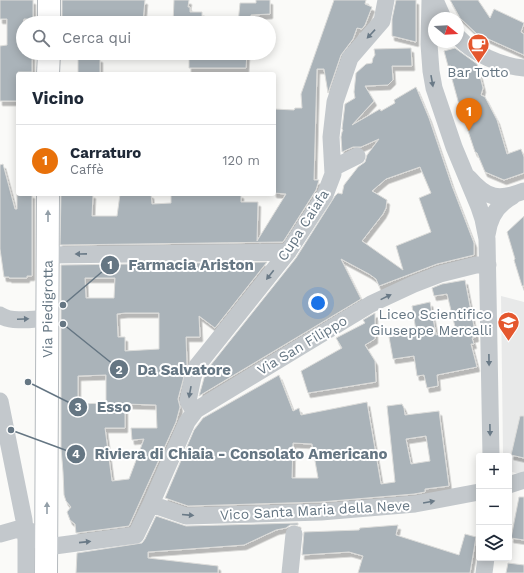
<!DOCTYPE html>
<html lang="it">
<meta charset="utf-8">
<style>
:root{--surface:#fff;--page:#f6f6f7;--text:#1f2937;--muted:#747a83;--line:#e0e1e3;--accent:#db2777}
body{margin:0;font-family:"Work Sans",sans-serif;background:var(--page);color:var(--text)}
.controls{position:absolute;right:12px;bottom:12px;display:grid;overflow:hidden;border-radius:4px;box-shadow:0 2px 10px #0003}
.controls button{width:36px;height:36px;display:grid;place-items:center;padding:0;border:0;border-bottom:1px solid var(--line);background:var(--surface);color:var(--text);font:20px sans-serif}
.compass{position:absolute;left:428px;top:12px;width:36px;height:36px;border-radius:50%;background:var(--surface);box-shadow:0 2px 10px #0003;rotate:108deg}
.you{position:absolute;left:318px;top:303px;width:14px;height:14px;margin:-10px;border:3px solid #fff;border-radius:50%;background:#1a73e8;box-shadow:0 0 0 6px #1a73e833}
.badge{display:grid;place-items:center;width:26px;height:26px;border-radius:50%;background:var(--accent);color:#fff;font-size:13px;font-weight:700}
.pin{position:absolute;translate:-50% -33px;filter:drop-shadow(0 1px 2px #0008)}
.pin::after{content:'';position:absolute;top:21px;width:14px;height:12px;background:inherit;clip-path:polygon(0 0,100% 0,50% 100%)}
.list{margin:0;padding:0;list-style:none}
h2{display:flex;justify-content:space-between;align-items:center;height:52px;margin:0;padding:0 16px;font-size:17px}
h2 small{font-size:13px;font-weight:400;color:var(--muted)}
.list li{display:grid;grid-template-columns:26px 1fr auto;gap:12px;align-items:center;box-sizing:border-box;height:72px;padding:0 16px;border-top:1px solid var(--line)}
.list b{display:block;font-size:15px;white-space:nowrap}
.list p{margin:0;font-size:13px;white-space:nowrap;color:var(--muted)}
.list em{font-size:13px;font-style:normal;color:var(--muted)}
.icon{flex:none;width:22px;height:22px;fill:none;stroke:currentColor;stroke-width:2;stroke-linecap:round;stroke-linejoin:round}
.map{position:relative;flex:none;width:524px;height:573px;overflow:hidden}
.search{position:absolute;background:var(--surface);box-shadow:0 2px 10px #0003;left:16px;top:16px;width:260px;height:44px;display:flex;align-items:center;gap:10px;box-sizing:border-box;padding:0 14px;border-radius:22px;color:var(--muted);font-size:15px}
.panel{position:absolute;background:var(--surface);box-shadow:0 2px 10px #0003;left:16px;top:72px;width:260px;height:124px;border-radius:4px}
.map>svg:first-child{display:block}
.built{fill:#e8e9e9}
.building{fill:#aab3b9;stroke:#dcdcda;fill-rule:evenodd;filter:url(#shadow)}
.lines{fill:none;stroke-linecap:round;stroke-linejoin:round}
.major-casing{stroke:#b5babe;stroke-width:24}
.minor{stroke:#c3c8cc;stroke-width:17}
.major{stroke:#fff;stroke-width:22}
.oneway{fill:#6a7a87}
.oneway2{fill:#939fa8}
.labels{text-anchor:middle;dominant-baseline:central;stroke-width:4;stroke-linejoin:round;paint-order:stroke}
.poi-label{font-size:14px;fill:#657683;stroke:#fff}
.street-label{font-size:14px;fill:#657683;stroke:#fff}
.leader{fill:none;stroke:#657683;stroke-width:1.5}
.callout-dot{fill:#657683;stroke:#fff;stroke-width:1.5}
.mark-label{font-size:12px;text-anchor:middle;font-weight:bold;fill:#fff}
.callout-label{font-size:15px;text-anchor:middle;font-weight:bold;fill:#657683;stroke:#fff;stroke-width:4;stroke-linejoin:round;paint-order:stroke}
</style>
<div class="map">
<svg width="524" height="573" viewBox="0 0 524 573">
<defs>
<filter id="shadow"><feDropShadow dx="2.5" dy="4.5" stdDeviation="0" flood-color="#0004"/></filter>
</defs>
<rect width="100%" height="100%" fill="#fafaf8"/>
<path class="built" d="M501 296 524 302V472L519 474 509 471V456L503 453Z"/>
<path class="building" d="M0 0H33V19H24L23 23V53H32V72H18V101H0V46L7 45V19H0Z
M62 0H145L143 21 118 20V22L62 23Z
M174 0H189L188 7H190V12H202V23H173Z
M256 0H270V14L251 15V23H238L240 3H256Z
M334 0H366L365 4 372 7 365 25 362 29 357 28 353 39 341 55 328 93 324 69H317L314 180H319L316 190 283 242 60 245 61 194H93L92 216H117L120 194H151L152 204 171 203V194H241V202H258L257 241 286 194 274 193V109L294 110 295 108H302L301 94Z
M396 0H416V42L392 36V19Z
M450 0H478L490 18 494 9 524 23 521 32 524 34V55L477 34 460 18Z
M411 48 412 66H392L393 80 388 85 365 86 374 101 352 125 380 109 381 111 395 103 394 100 416 87 429 118 452 186 474 243V255L437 264 379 286 376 279 369 274 341 259 361 299 199 396 206 371 296 258 335 196 338 193 342 194 344 185 358 167 365 162 367 155 379 139 361 147H353L342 152 341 137 342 132 343 130 342 129 345 104 355 98 354 92 356 73 366 64 372 63 373 58 375 55 374 49ZM420 167 431 193 419 198 431 232 396 246 403 270 362 241 383 214 386 208 387 200 372 191 386 179Z
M455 48 477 64 483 88 481 95 485 97 497 120 507 154 521 149 524 157V173L504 180 485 172 477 153 475 152 458 101 449 68 451 66H448L444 51Z
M189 53H247L246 68H189Z
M78 58H100V74H78Z
M3 164 15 209H17V194H32V276H27V278H9V277H4L0 249V165Z
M524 216V286H522L514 260 515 259 507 232Z
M267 262 215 328 199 316 200 337H186L187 365 178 399 180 407 176 422 129 526 76 533 75 524 70 520 67 512 71 507 66 501 64 495 63 472 61 448V265ZM85 278H115L114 298H86ZM125 313H159V349L125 351V337H118L117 314ZM106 375V403L78 404V376ZM125 404 156 405 157 428H131L132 440 144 439 129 479 112 481 105 428H125Z
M465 280 476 337 472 338 474 344H471L477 367 437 375 438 386 427 388 424 375 417 376 414 356 393 359 389 337 416 331 412 306 430 302 436 335 456 331 447 294 434 296 432 288 442 284Z
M375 313V339L365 345 375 361 376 382 308 393 301 371 342 348 336 338 365 323 363 320Z
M279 375 293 411 299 408 301 415 367 402 381 484 395 482 387 406 402 404 404 408 405 415 439 411 449 486 425 489V492L414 494 320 502 188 506 165 498 194 430 203 418ZM426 436 430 461 411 464 406 439ZM293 443 312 444 318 478H292Z
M520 416H524V458L511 455Z
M519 497H524V540L511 538Z
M156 516 186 526 298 523V525H290L286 528 276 530 244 545 148 552V558L218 566V573H76L77 553 142 543 145 539Z
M398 525 396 535 459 555 465 534 476 537 470 573H358L363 556 349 552 302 555 304 532 359 530 360 528Z
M508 563 524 565V573H506Z"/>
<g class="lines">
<defs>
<g id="major">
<path d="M49 23V0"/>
<path d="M48 74 49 53"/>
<path id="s1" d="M46 573 48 194"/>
</g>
</defs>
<use href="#major" class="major-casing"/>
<path class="minor" d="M430 0 429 44 431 71 434 88 454 147 479 207 483 219 487 239 491 456
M435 0 443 18
M458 37C474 54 501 66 524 68
M333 168 357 156
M469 178C487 199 499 201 524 191
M487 235C489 218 498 204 513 196
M47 255 288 252
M0 315C12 323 33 319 47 318
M0 401 24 520 26 540V573
M196 410 191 406 188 401 193 377 197 366 288 252 325 195 333 174 331 137 335 102 350 58 382 21 386 0
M509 485 524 480
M151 504 186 516 321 512 415 504 479 492
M25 527 47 547 136 535 151 504 187 422 196 410 371 304 414 284 440 274 476 265H488
M0 534 25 527
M290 573 294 534
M484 573 486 558"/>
<use href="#major" class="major"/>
</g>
<defs><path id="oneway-solid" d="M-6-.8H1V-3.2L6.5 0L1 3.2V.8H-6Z"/></defs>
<g class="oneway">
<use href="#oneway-solid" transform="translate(371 34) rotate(133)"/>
<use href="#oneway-solid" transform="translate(432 81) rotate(80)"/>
<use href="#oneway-solid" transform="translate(81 254) rotate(179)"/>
<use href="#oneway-solid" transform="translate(270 275) rotate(128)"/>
<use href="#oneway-solid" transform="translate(386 297) rotate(-26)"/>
<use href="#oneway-solid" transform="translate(23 319) rotate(-2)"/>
<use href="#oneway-solid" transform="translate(489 360) rotate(89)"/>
<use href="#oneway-solid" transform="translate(190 392) rotate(100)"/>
<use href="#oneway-solid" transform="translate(490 430) rotate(89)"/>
<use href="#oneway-solid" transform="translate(429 502) rotate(-10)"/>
<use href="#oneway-solid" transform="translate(188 515) rotate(5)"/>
<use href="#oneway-solid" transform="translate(85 542) rotate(-6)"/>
</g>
<g class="oneway2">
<use href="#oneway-solid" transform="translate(48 216) rotate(-90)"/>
<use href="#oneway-solid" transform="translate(47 508) rotate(-90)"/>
</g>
<defs>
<symbol id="cafe-pin" viewBox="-11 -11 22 30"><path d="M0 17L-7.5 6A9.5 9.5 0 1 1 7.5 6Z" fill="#e4572e" stroke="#fff"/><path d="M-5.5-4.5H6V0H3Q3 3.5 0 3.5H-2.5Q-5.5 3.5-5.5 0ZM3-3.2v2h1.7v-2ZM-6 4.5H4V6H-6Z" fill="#fff"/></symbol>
<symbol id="school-pin" viewBox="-11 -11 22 30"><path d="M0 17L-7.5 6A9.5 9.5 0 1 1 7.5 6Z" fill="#e4572e" stroke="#fff"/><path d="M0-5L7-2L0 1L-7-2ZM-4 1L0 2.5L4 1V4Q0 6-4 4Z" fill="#fff"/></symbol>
</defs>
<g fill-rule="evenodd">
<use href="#cafe-pin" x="466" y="32" width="25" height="34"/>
<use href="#school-pin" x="496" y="310" width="25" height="34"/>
</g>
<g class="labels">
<g class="poi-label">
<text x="478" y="72">Bar Totto</text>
<text x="492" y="314" text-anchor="end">Liceo Scientifico<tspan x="492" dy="16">Giuseppe Mercalli</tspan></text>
</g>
<g class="street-label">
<text transform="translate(303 225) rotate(-57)">Cupa Caiafa</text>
<text stroke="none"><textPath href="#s1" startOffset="264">Via Piedigrotta</textPath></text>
<text transform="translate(302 345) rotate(-31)">Via San Filippo</text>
<text transform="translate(315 510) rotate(-3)">Vico Santa Maria della Neve</text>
</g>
</g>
<path class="leader" d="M63 305L110 265M63 324L119 369M28 382L78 407M11 430L76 454"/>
<g class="callout-dot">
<circle cx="63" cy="305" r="4"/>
<circle cx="63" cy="324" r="4"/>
<circle cx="28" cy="382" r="4"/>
<circle cx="11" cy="430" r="4"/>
<circle cx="110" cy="265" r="10"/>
<circle cx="119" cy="369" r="10"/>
<circle cx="78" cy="407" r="10"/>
<circle cx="76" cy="454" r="10"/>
</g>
<g class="mark-label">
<text x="110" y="269">1</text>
<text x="119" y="374">2</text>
<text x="78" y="411">3</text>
<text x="76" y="458">4</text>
</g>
<g class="callout-label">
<text x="191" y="270">Farmacia Ariston</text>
<text x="184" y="375">Da Salvatore</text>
<text x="114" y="412">Esso</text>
<text x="241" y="459">Riviera di Chiaia - Consolato Americano</text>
</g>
</svg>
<div class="controls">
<button>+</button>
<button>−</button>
<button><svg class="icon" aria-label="layers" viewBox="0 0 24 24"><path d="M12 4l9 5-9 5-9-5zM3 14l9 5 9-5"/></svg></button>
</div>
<svg class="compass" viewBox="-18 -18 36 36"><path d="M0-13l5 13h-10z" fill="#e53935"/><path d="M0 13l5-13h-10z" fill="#747a83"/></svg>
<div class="you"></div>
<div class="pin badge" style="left:469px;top:131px;background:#e8710a">1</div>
<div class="search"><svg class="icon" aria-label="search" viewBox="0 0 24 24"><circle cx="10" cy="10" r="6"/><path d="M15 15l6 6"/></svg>Cerca qui</div>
<section class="panel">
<h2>Vicino<small></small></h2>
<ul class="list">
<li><span class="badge" style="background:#e8710a">1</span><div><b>Carraturo</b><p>Caffè</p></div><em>120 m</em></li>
</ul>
</section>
</div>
